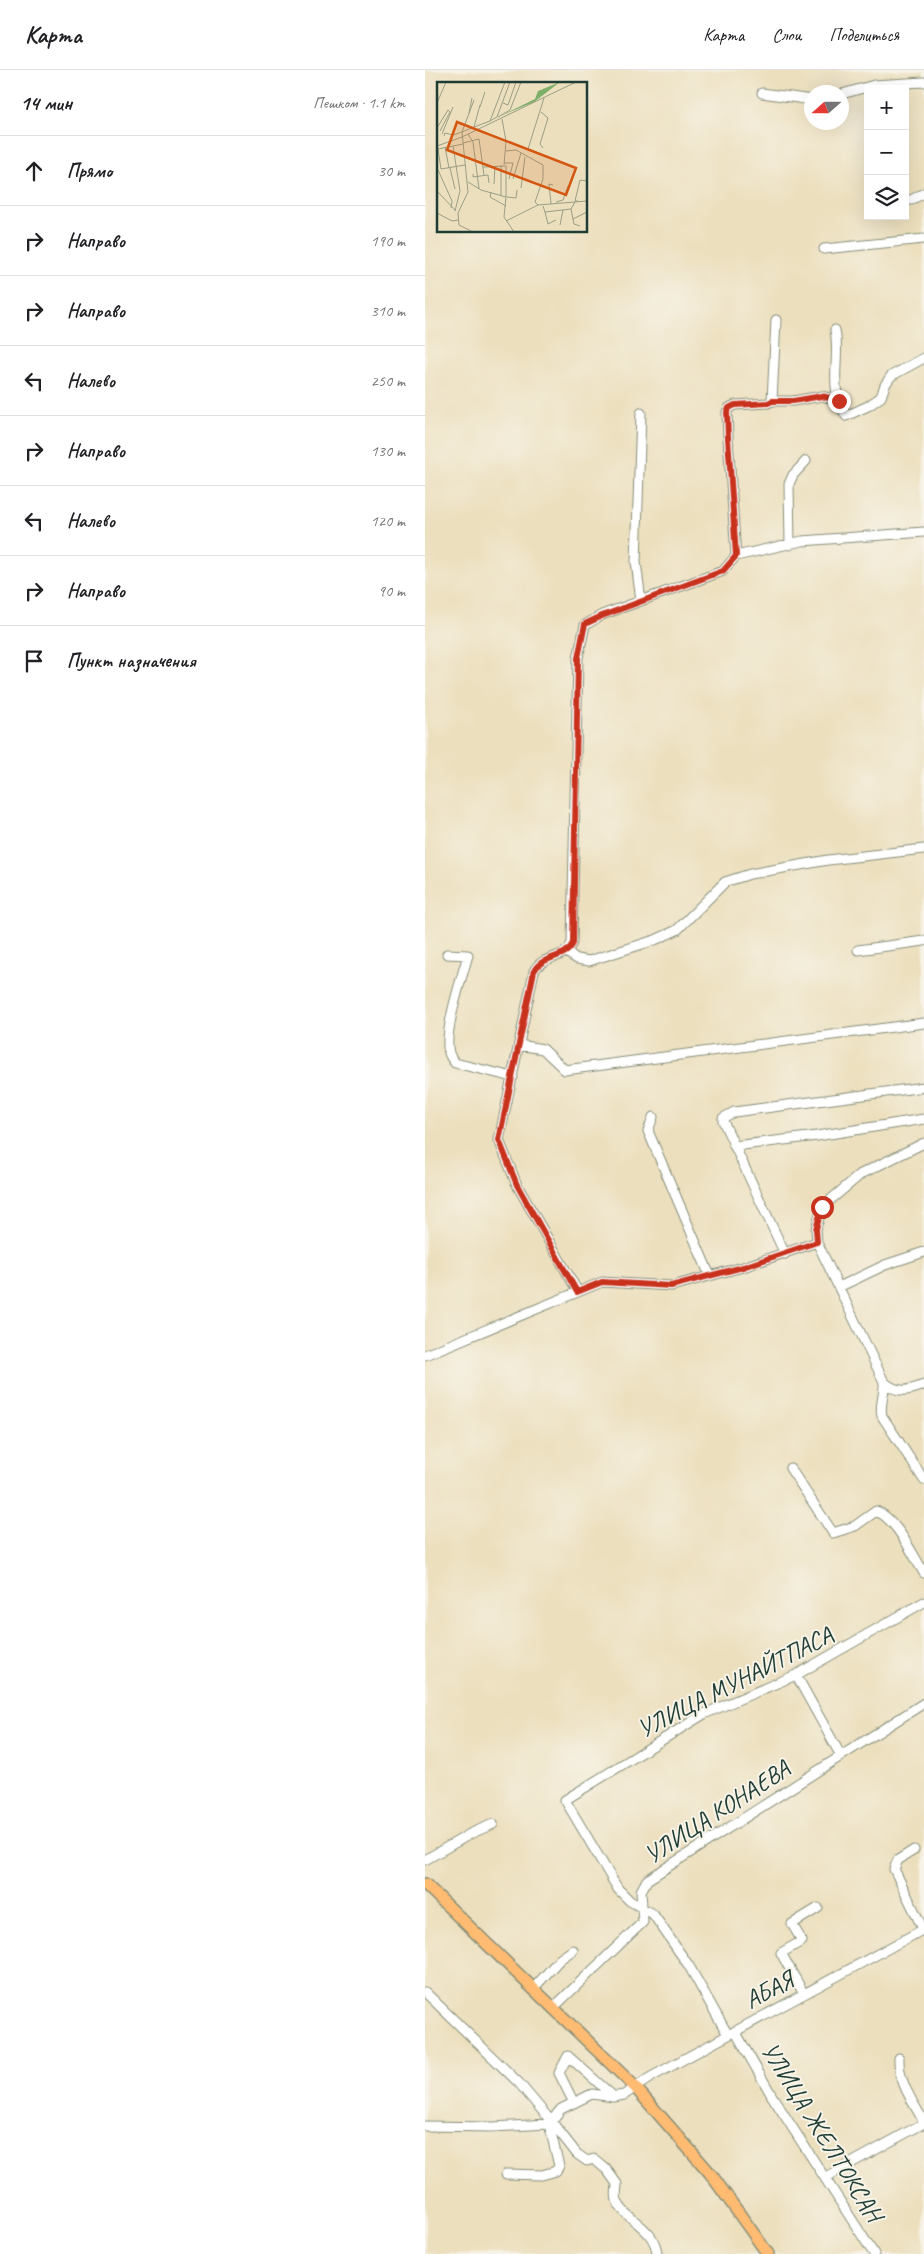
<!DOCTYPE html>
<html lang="ru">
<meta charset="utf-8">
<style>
:root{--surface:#fff;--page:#f2f2f2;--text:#202124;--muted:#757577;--line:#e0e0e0}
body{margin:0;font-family:Caveat,sans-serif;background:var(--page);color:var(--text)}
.controls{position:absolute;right:15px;top:15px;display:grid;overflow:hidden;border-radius:0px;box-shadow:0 5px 20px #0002}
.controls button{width:45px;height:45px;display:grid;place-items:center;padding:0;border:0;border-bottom:1px solid var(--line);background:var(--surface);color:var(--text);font:25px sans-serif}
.compass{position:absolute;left:379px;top:15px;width:45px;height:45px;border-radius:50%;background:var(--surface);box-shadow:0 5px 20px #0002;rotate:249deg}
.stop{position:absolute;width:15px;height:15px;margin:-11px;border:4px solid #c8321e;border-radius:50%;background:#fff}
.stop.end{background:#c8321e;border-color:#fff;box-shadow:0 1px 5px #0008}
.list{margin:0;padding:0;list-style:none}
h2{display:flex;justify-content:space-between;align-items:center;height:65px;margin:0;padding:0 20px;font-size:21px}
h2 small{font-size:16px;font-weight:400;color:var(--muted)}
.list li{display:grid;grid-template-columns:32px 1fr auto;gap:15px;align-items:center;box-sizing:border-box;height:70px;padding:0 20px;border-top:1px solid var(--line)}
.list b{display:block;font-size:19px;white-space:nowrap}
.list em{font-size:16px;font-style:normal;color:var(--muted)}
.icon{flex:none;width:28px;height:28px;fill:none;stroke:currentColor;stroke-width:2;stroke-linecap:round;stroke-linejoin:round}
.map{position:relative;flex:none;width:499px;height:2184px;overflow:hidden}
header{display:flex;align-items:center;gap:30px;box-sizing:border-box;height:70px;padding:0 25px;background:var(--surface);border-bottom:1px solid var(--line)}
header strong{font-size:24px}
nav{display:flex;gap:28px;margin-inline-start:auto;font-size:18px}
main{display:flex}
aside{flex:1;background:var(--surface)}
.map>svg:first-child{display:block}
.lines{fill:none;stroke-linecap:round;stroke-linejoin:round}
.minor-casing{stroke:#868e78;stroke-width:11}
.major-casing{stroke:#868e78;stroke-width:14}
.minor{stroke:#fff;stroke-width:9}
.major{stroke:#febb71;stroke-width:11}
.route{stroke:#c8321e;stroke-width:6}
.labels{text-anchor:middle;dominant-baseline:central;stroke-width:4;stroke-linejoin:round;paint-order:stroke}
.street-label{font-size:25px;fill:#1f3d34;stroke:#f7f3e8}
.inset-road{fill:none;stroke:#9a9e86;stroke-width:1}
.view{fill:#d45610;fill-opacity:0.15;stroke:#d45610;stroke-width:2.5}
.inset-edge{fill:none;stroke:#1f3d34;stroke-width:2.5}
</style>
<header>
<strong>Карта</strong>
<nav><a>Карта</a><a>Слои</a><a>Поделиться</a></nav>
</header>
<main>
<aside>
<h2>14 мин<small>Пешком · 1.1 km</small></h2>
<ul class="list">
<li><svg class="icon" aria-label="ahead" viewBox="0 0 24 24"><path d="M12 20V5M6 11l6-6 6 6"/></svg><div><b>Прямо</b></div><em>30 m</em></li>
<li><svg class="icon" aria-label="right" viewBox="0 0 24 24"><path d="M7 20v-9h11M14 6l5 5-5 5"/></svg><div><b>Направо</b></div><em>190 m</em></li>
<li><svg class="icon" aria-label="right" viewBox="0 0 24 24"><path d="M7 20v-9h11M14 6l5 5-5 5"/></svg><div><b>Направо</b></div><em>310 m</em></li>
<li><svg class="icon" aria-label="left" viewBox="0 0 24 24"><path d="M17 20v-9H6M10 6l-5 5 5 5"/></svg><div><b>Налево</b></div><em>250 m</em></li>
<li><svg class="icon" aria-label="right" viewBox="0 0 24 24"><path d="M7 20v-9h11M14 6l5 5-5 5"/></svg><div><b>Направо</b></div><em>130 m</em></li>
<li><svg class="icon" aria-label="left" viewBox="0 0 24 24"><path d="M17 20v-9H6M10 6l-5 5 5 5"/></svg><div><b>Налево</b></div><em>120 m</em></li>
<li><svg class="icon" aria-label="right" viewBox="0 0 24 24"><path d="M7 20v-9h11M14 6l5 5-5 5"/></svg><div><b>Направо</b></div><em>90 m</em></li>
<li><svg class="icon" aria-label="arrive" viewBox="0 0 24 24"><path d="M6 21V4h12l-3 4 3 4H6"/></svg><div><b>Пункт назначения</b></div></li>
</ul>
</aside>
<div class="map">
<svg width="499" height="2184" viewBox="0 0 499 2184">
<rect width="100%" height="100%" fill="#f7f3e8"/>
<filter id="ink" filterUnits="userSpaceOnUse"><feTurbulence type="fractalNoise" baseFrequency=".02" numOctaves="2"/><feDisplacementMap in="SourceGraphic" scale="10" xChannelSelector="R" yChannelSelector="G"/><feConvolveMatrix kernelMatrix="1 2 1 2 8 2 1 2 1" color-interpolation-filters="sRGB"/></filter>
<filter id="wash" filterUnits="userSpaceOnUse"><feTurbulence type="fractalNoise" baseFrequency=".0096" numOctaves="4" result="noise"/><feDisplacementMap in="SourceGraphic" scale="20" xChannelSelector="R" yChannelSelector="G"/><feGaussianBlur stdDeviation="1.12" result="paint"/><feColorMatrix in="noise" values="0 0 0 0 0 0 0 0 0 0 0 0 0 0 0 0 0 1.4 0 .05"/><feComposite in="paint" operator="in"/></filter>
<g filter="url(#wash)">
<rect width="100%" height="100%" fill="#ecdfbd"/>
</g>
<g filter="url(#ink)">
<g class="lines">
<defs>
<path id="minor" d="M337 23 387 30
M417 24 449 15 499 12
M486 130 499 123
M399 179 499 169
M410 260C416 291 402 315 421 346L443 336 456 327 460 315 466 306 499 288
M347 331 351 250
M216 343 211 492 216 531
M365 475 364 414 368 405 381 391
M311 486 377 471 499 462
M433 880 499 871
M141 882 152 889 164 891 230 870 252 860 300 812 325 804 403 790 499 779
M22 884 43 885C37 907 18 963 24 983 25 987 28 990 30 993L88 1007
M94 975 118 979 140 1000 499 953
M228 1047 223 1061 285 1206
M499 1073 436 1104 397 1137 391 1159 392 1172 459 1312C460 1325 454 1335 457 1346L499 1410
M309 1076 392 1066 499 1049
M360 1184 298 1051V1048L309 1042 499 1017
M414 1217 460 1195 499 1182
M153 1222 92 1115 74 1070 109 901C118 884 141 890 147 873L153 588 160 555 177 545 298 501 311 486 303 368 302 342 304 338 310 335 343 333 347 331H368L397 326 404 328 412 325
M0 1285 177 1212 247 1216 318 1197 392 1172
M459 1312C473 1324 483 1321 499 1315
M365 1398 408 1463 430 1456 451 1441C472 1449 487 1484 499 1503
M371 1605 416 1686
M489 1780 473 1790 469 1799 498 1859
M0 1790 45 1764 68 1754
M108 1919 135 1889 148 1880
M0 1922 94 2013 126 2051
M379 1924 356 1883 377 1871 367 1854 393 1838
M128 1938 218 1852 216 1821 222 1810 499 1633
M310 1961 347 2026 449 2184
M303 1965 264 1896 228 1844 205 1831 193 1819 140 1730 279 1644 371 1605 499 1532
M474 1988C473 2012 488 2032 499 2052
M149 2033 134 2003 143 1986 188 2026
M0 2056 67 2057 124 2054 130 2056 152 2084 162 2091 169 2089 182 2100 192 2114C192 2118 190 2126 192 2130 198 2150 230 2156 232 2184
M81 2104 117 2105 131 2101 134 2096 124 2054 136 2039 167 2024 188 2027 199 2025 226 2007 499 1859
M401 2107 499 2053"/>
<path id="major" d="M0 1814 209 2016 285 2103 343 2184"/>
</defs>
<use href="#minor" class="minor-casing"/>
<use href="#major" class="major-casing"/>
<use href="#minor" class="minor"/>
<use href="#major" class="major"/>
</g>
</g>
<g class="lines" filter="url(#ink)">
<path class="route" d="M397 1137 391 1159 392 1172 318 1197 246 1216 177 1212 152 1222 92 1115 74 1070 109 901C118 884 141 890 148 873L153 588 160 554 177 546 298 501 311 486 303 368 302 342 304 338 310 335 343 333 347 331H368L397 326 404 328 412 325 414 331"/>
</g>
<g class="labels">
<g class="street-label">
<text transform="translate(310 1612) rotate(-27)">УЛИЦА МУНАЙТПАСА</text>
<text transform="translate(292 1742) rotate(-33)">УЛИЦА КОНАЕВА</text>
<text transform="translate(344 1920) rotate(-28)">АБАЯ</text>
<text transform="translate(397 2062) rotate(58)">УЛИЦА ЖЕЛТОКСАН</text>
</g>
</g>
<g transform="translate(12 12)">
<rect width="150" height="150" fill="#ecdfbd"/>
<path d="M123 0 97 20 61 35 98 17 101 9Z" fill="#7eaf69"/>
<path class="inset-road" d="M0 21 9 0M66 21 71 23 79 0M43 25 48 10M104 30 111 36 103 62 106 66M32 31 35 16M61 35 73 28 84 0M65 37 69 59 67 83M53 39 60 35 73 0M37 45 53 39 68 0M0 46 11 28 13 30 3 49M25 50 37 45 43 23M5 52 16 25M31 52 36 60 42 107M7 54 8 51 16 53 25 50M26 61 42 57 47 93M0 64 25 55 139 0M16 64 23 109 18 129M8 65 12 86M91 67 107 16M69 69 79 68 106 83V97L98 120 101 123M67 81H76L72 97M64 83V113M46 85 69 84V115M13 86 18 107M4 87 1 67 26 62M4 87 28 83M1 88 15 119 14 126M36 92V95L51 93 52 101M76 97 84 71M31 100 44 108 69 115 67 135 77 150M57 102 58 84M84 106 88 75M0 109 19 129M54 110 53 115 69 124M70 115 79 116 80 108M141 119H138L143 98 150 99M119 120 126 118 131 104M114 122 112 102 116 103M106 124 108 130 134 127 138 120M134 127 137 142 143 144M108 130 111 142 119 138M0 131 15 139 21 138M136 137 150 130M69 139 101 123 150 119M123 143 126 128M36 150 22 143 21 131 31 110 25 50 37 18"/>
<path class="view" d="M20 40 139 86 129 113 10 68Z"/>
<rect width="150" height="150" class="inset-edge"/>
</g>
</svg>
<div class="controls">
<button>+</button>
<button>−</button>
<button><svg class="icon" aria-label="layers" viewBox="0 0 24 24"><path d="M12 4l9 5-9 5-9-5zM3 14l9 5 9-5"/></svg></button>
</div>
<svg class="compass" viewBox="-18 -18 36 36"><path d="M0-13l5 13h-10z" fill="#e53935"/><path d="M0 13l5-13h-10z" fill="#757577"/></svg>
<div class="stop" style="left:397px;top:1137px"></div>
<div class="stop end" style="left:414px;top:331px"></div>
</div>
</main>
